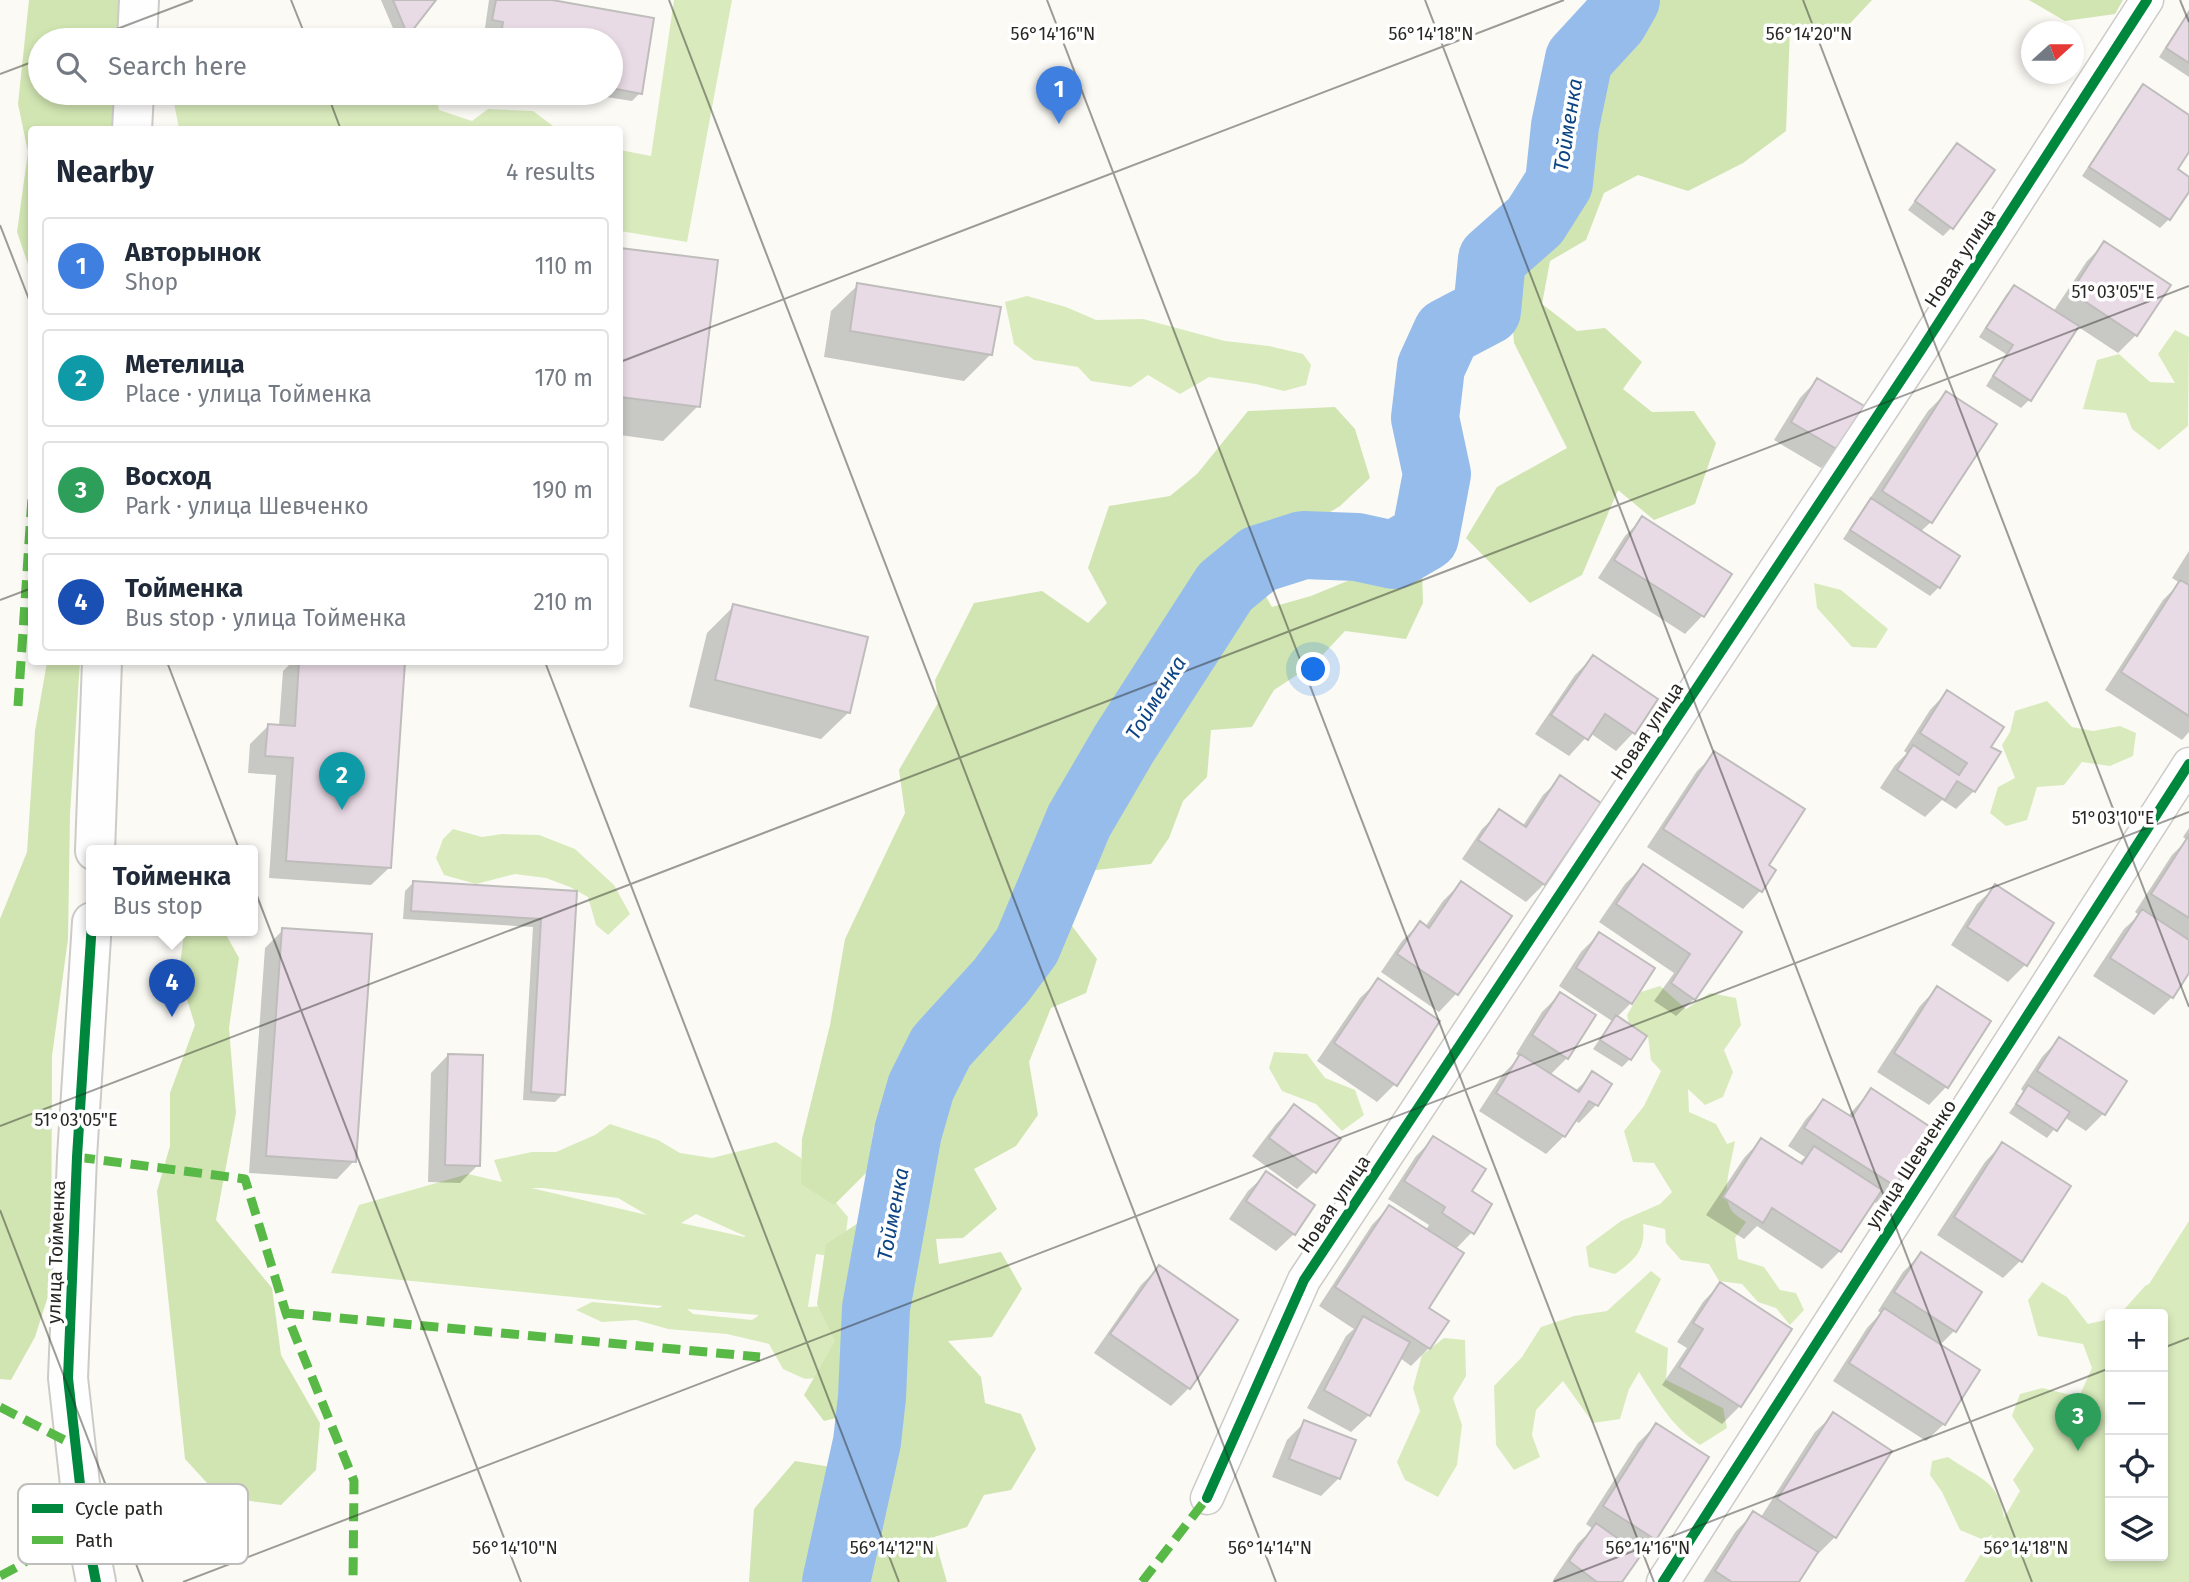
<!DOCTYPE html>
<meta charset="utf-8">
<style>
:root{--surface:#fff;--page:#f2f2f3;--text:#1f2937;--muted:#747a83;--line:#e0e1e3;--accent:#72716d}
body{margin:0;font-family:"Fira Sans",sans-serif;background:var(--page);color:var(--text)}
.controls{position:absolute;right:21px;bottom:21px;display:grid;overflow:hidden;border-radius:7px;box-shadow:0 4px 10px #0003}
.controls button{width:63px;height:63px;display:grid;place-items:center;padding:0;border:0;border-bottom:2px solid var(--line);background:var(--surface);color:var(--text);font:35px sans-serif}
.compass{position:absolute;left:2021px;top:21px;width:63px;height:63px;border-radius:50%;background:var(--surface);box-shadow:0 4px 10px #0003;rotate:69deg}
.you{position:absolute;left:1314px;top:670px;width:24px;height:24px;margin:-18px;border:5px solid #fff;border-radius:50%;background:#1a73e8;box-shadow:0 0 0 10px #1a73e833}
.badge{display:grid;place-items:center;width:46px;height:46px;border-radius:50%;background:var(--accent);color:#fff;font-size:23px;font-weight:700}
.pin{position:absolute;translate:-50% -58px;filter:drop-shadow(0 2px 4px #0008)}
.pin::after{content:'';position:absolute;top:37px;width:24px;height:21px;background:inherit;clip-path:polygon(0 0,100% 0,50% 100%)}
.popup{position:absolute;left:86px;top:845px;width:172px;height:91px;box-sizing:border-box;display:grid;place-content:center;border-radius:7px;background:var(--surface);filter:drop-shadow(0 2px 5px #0005);font-size:23px;white-space:nowrap;color:var(--muted)}
.popup b{font-size:26px;color:var(--text)}
.popup::after{content:'';position:absolute;left:50%;top:100%;margin-left:-14px;border:14px solid transparent;border-top-color:var(--surface)}
.list{margin:0;padding:0;list-style:none}
h2{display:flex;justify-content:space-between;align-items:center;height:91px;margin:0;padding:0 28px;font-size:30px}
h2 small{font-size:23px;font-weight:400;color:var(--muted)}
.list li{display:grid;grid-template-columns:46px 1fr auto;gap:21px;align-items:center;box-sizing:border-box;height:98px;margin:0 14px 14px;padding:0 14px;border:2px solid var(--line);border-radius:7px}
.list b{display:block;font-size:26px;white-space:nowrap}
.list p{margin:0;font-size:23px;white-space:nowrap;color:var(--muted)}
.list em{font-size:23px;font-style:normal;color:var(--muted)}
.icon{flex:none;width:38px;height:38px;fill:none;stroke:currentColor;stroke-width:2;stroke-linecap:round;stroke-linejoin:round}
.map{position:relative;flex:none;width:2189px;height:1582px;overflow:hidden}
.search{position:absolute;background:var(--surface);box-shadow:0 4px 10px #0003;left:28px;top:28px;width:595px;height:77px;display:flex;align-items:center;gap:18px;box-sizing:border-box;padding:0 24px;border-radius:38px;color:var(--muted);font-size:26px}
.panel{position:absolute;background:var(--surface);box-shadow:0 4px 10px #0003;left:28px;top:126px;width:595px;height:539px;border-radius:7px}
.map>svg:first-child{display:block}
.green{fill:#d9ebbd;fill-rule:evenodd}
.forest{fill:#d1e5b2}
.shadow{fill:#0003}
.lines{fill:none;stroke-linecap:round;stroke-linejoin:round}
.river{stroke:#96bcec;stroke-width:68}
.building{fill:#e9dbe6;stroke:#bebdbc;stroke-width:2}
.minor-casing{stroke:#cccbc7;stroke-width:35}
.tertiary-casing{stroke:#cccbc7;stroke-width:42}
.minor{stroke:#fefefe;stroke-width:32}
.tertiary{stroke:#fefefe;stroke-width:38}
.quiet{stroke:#58b947;stroke-width:9;stroke-dasharray:18 9;stroke-linecap:butt}
.cycleway-casing{stroke:#fff;stroke-width:15}
.cycleway{stroke:#00873e;stroke-width:10}
.ticks{fill:none;stroke:#282724;stroke-width:2;stroke-opacity:0.45}
.labels{text-anchor:middle;dominant-baseline:central;stroke-width:7;stroke-linejoin:round;paint-order:stroke}
.street-label{font-size:19px;fill:#282724;stroke:#fff}
.water-label{font-size:21px;font-style:italic;fill:#0d4584;stroke:#fff}
.key{fill:#fff;stroke:#bebebd;stroke-width:2}
.key-label{font-size:19px;fill:#282724}
.ticks-label{font-size:18px;text-anchor:middle;fill:#282724;stroke:#fff;stroke-width:7;stroke-linejoin:round;paint-order:stroke}
</style>
<div class="map">
<svg width="2189" height="1582" viewBox="0 0 2189 1582">
<rect width="100%" height="100%" fill="#fbfaf5"/>
<path class="green" d="M674 0H732L687 242 620 231V150L651 156Z
M291 36 357 40H259Z
M178 93H436L439 110 472 121 488 109 533 111 557 129H179L174 103Z
M1027 296 1066 307 1096 320 1143 319 1225 341 1269 346 1303 354 1311 365 1306 385 1284 391 1256 384 1209 377 1180 394 1148 375 1131 387 1091 381 1078 367 1034 360 1014 344 1005 302Z
M2175 330 2189 337 2188 426 2159 450 2132 429 2126 413 2083 409 2097 360 2119 354 2150 382 2175 383 2158 354Z
M1814 583 1841 590 1888 629 1876 648 1852 647 1817 608Z
M2047 701 2072 727 2093 731 2120 726 2136 733 2133 756 2110 766 2082 762 2064 785 2037 787 2027 820 2006 826 1990 813 1998 787 2015 778 2002 745 2010 732 2015 711Z
M453 829 482 837 502 834 539 835 575 849 614 885 630 914 608 935 596 925 588 897 570 887 546 878 515 874 476 884 444 875 436 858 443 839Z
M1660 986 1686 1009 1710 993 1736 998 1741 1025 1724 1050 1733 1072 1723 1097 1705 1105 1688 1089 1689 1112 1716 1124 1727 1144 1735 1141C1732 1161 1720 1195 1732 1211 1735 1215 1742 1219 1746 1222L1735 1238 1738 1259 1764 1267 1780 1290 1796 1293 1804 1310 1790 1325 1776 1308 1758 1302 1742 1284 1719 1281 1709 1264 1681 1260 1666 1243 1665 1229 1643 1224C1646 1250 1635 1260 1615 1274L1589 1267 1586 1247 1621 1221 1660 1204 1672 1192 1654 1163 1633 1162 1624 1131 1644 1106 1661 1071 1651 1060 1648 1036 1631 1032 1627 1015 1641 992Z
M1274 1052 1307 1054 1325 1078 1355 1090 1364 1115 1342 1131 1316 1104 1282 1091 1269 1068Z
M610 1124 658 1140 680 1153 712 1158 776 1142 801 1158 813 1187 836 1203 848 1217 846 1233 828 1256 816 1254 808 1307 822 1306 838 1338 816 1378 805 1379 783 1369 769 1344 727 1334 668 1329 636 1320 602 1322 576 1310 592 1302 658 1308 663 1306 331 1273 359 1205 468 1174 502 1182 494 1160 532 1152H556L595 1135ZM531 1188H543L618 1198 647 1215ZM696 1214 745 1236V1237L681 1223ZM687 1309 758 1315V1316L752 1320 693 1314Z
M2189 1221V1582H1964L1993 1534 1984 1540 1960 1530 1942 1492 1930 1475 1932 1461 1948 1457C1977 1478 1999 1479 2004 1518L2020 1491 2013 1480 2034 1449 2012 1416 2020 1394 2042 1388 2079 1397 2092 1368 2083 1344 2038 1336 2028 1300 2042 1282 2067 1297 2088 1324 2110 1319V1556H2163V1314H2120L2145 1286 2149 1284Z
M1651 1271 1661 1279 1635 1332 1668 1348 1666 1380 1723 1408 1727 1428 1700 1445C1672 1427 1657 1400 1639 1372L1629 1389 1620 1419 1593 1423 1563 1381 1536 1410 1532 1435 1540 1457 1514 1470 1496 1445 1494 1386 1522 1357 1541 1327 1574 1316 1607 1311Z
M1444 1338 1465 1340 1466 1376 1453 1398 1462 1425 1457 1465 1438 1497 1405 1480 1397 1462 1420 1411 1413 1388 1422 1355Z"/>
<path class="forest" d="M29 0H126L123 40H40V93H120L117 129 32 130 31 273 17 232 28 152 18 104Z
M1649 0H1872L1843 31 1790 30 1786 131 1743 163 1688 191 1638 175 1604 193 1586 240 1550 261 1542 304 1577 331 1605 328 1642 362 1623 389 1652 412 1694 411 1716 443 1695 504 1654 520 1618 490 1582 575 1530 603 1466 538 1497 487 1567 448 1514 343 1508 272 1535 221 1552 166 1587 148 1586 97 1605 44Z
M2029 0H2123L2115 14 2065 21Z
M1335 407 1355 429 1370 478 1340 506 1301 530 1271 544 1258 567 1261 588 1272 607 1311 596 1379 568 1422 569 1423 603 1406 639 1345 631 1315 663 1274 690 1252 727 1211 730 1207 777 1183 801 1169 838 1151 864 1087 871 1082 824 1110 779 1108 760 1097 767 1066 826 1040 863 1020 908 1066 918 1097 959 1086 993 1051 1008 1029 1062 1038 1115 1016 1146 974 1169 997 1209 963 1238 936 1239 939 1264 1001 1252 1022 1289 992 1337 948 1341 981 1377 985 1403 1021 1414 1036 1449 1011 1490 984 1495 967 1527 934 1537 947 1582H865L861 1569 881 1470 877 1407 901 1369 891 1352 861 1412 824 1421 804 1395 835 1341 817 1304 826 1244 883 1207 925 1124 897 1105 874 1127 867 1172 834 1205 801 1184 802 1139 830 1025 845 939 905 813 899 770 938 703 935 680 974 603 1042 591 1088 623 1107 603 1088 568 1109 506 1170 496 1197 474 1248 411Z
M47 662H80L70 814 68 939 52 1056 51 1287 35 1337 11 1380 0 1379V919L27 852 35 731Z
M187 931H224L239 958 229 1028 236 1113 216 1220 272 1288 281 1355 320 1423 316 1470 281 1505 220 1497 185 1459 157 1191 170 1146V1093L195 1025 179 974 184 933Z
M795 1461 831 1467 850 1486 837 1554 828 1582H749L754 1509Z"/>
<path class="shadow" d="M381 0H434L401 40H398Z
M489 0H550L652 20 640 93 632 101 580 93H611V40H494L496 30 485 28Z
M2189 10V77L2159 57Z
M2143 87 2189 117V149L2175 169 2189 179V189L2169 219 2160 228 2082 176 2135 95Z
M1958 145 1952 227 1943 236 1908 210Z
M2104 244 2136 335 2118 353 2077 326 2029 400 2021 408 1986 386 2006 354 1979 337 2006 295 2014 287 2053 312 2087 261Z
M620 250 716 261 698 406 663 441 620 435Z
M858 285 991 354 964 381 824 357 831 311Z
M1817 380 1839 450 1821 468 1774 440 1800 398Z
M1946 393 1931 522 1920 532 1958 557 1939 587 1930 596 1843 539 1928 411Z
M1643 518 1729 574 1702 616 1685 634 1598 578 1625 536Z
M2189 551V732L2182 740 2105 690 2163 600 2180 583 2172 578Z
M734 606 848 713 821 739 689 707 707 633Z
M1593 657 1633 733 1616 751 1590 733 1569 756 1535 734 1575 675Z
M292 662H403L389 868 371 885 269 878 276 775 248 773 250 744 268 726H279L283 671Z
M1947 692 1989 747 1974 791 1956 809 1942 800 1925 817 1880 788 1895 765 1907 753 1904 751 1930 710Z
M1715 754 1766 866 1774 870 1760 891 1743 909 1647 847 1697 771Z
M1561 778 1544 884 1526 902 1462 859 1482 829 1500 812 1522 827 1543 795Z
M2189 828V970L2172 997 2154 1015 2093 976 2124 929 2139 915 2135 912 2172 855 2187 840 2183 837Z
M1643 866 1739 933 1694 999 1676 1016 1654 1001 1674 973 1599 922 1625 884Z
M413 883 575 892 563 1094 555 1102 523 1100 533 927 403 919 405 891Z
M1461 883 1509 916 1456 994 1439 1012 1381 972 1402 941 1420 923 1425 927 1443 901Z
M1995 887 2026 964 2008 982 1951 945 1977 904Z
M283 930 354 1161 337 1179 249 1173 265 948Z
M1599 934 1653 969 1631 1003 1616 1018 1630 1059 1622 1067 1593 1049 1612 1021 1559 986 1581 952Z
M1378 981 1395 1084 1377 1102 1317 1061 1360 998Z
M1937 988 1989 1021 1946 1087 1929 1105 1877 1072 1920 1006Z
M1560 994 1567 1058 1550 1075 1575 1091 1593 1074 1610 1084 1596 1105 1579 1123 1574 1120 1564 1136 1546 1154 1479 1111 1503 1074 1520 1057 1516 1054 1542 1012Z
M2059 1039 2103 1114 2086 1131 2064 1117 2047 1138 2009 1113 2024 1092 2021 1089 2042 1057Z
M448 1055 478 1165 460 1183 428 1182 431 1073Z
M1871 1090 1930 1129 1894 1185 1876 1203 1873 1201 1840 1251 1822 1269 1757 1226 1744 1239 1706 1215 1744 1158 1761 1140 1798 1164 1805 1157 1788 1146 1806 1119 1823 1101 1848 1116Z
M1294 1106 1314 1172 1297 1189 1252 1156 1276 1124Z
M1434 1138 1469 1191 1472 1232 1455 1250 1426 1308 1429 1348 1411 1366 1400 1358 1369 1415 1351 1432 1307 1408 1346 1336 1354 1329 1319 1306 1372 1225 1389 1207 1426 1230 1429 1225 1388 1199 1416 1156Z
M2002 1144 2021 1260 2003 1278 1937 1235 1985 1162Z
M1266 1174 1294 1234 1276 1251 1229 1219 1248 1191Z
M1921 1254 1979 1292 1954 1331 1939 1346 1944 1424 1926 1441 1833 1381 1867 1328 1881 1313 1878 1311 1903 1272Z
M1159 1267 1235 1321 1189 1388 1171 1406 1094 1353 1141 1285Z
M1720 1284 1789 1329 1740 1406 1722 1424 1662 1385 1687 1348 1677 1342 1703 1302Z
M1833 1415 1835 1537 1817 1555 1815 1553 1797 1582H1703L1736 1531 1754 1513 1761 1517 1815 1432Z
M1305 1422 1339 1478 1321 1496 1272 1477 1287 1440Z
M1656 1425 1654 1539 1638 1556 1619 1582H1555L1553 1580 1578 1543 1593 1529 1586 1524 1638 1443Z"/>
<g class="lines">
<path class="river" d="M836 1582 867 1442 872 1397 876 1308 908 1132 921 1087 941 1047 1001 981 1027 946 1079 821 1124 744 1225 587 1259 559 1303 545 1357 547 1394 555 1425 537 1437 474 1425 418 1431 367 1447 332 1487 311 1492 259 1535 221 1559 183 1565 126 1579 59 1614 21 1626 0"/>
</g>
<path class="building" d="M393 0H436L408 36Z
M496 0H552L654 18 642 94 611 88V40H500L503 22 492 20Z
M2189 12V63L2166 48Z
M2143 84 2189 115V152L2178 169 2189 177V192L2170 220 2089 167Z
M1957 143 1995 170 1953 229 1915 201Z
M2104 241 2171 285 2137 336 2071 292Z
M620 248 718 260 700 407 620 397Z
M857 283 1001 307 992 355 850 331Z
M2014 285 2079 326 2031 401 1993 376 2013 345 1986 328Z
M1817 378 1866 407 1840 451 1791 422Z
M1946 391 1997 424 1932 523 1882 491Z
M1871 498 1960 556 1940 588 1850 530Z
M1642 516 1732 574 1704 617 1614 560Z
M2180 580 2189 585V716L2121 672Z
M733 604 868 637 850 713 715 680Z
M1593 655 1658 699 1635 734 1605 714 1588 740 1551 715Z
M299 662H405L391 868 286 861 293 758 265 756 268 724 295 726Z
M1947 690 2004 727 1991 747 2001 752 1975 792 1957 781 1945 800 1897 770 1913 745 1959 775 1967 763 1920 733Z
M1714 751 1805 809 1769 865 1776 870 1762 892 1663 829Z
M1560 775 1601 803 1545 885 1478 840 1499 809 1526 827Z
M2189 835V918L2151 894Z
M1643 864 1742 932 1695 1000 1671 983 1690 954 1616 904Z
M413 881 577 891 565 1095 531 1092 541 919 411 911Z
M1461 881 1512 916 1458 995 1397 954 1420 921 1429 928Z
M1995 884 2054 923 2027 966 1967 927Z
M2142 909 2189 940V973L2173 998 2110 958Z
M282 928 372 934 356 1162 266 1156Z
M1599 932 1655 968 1632 1004 1576 968Z
M1378 978 1440 1021 1397 1086 1334 1043Z
M1937 986 1991 1021 1948 1088 1894 1053Z
M1560 992 1596 1015 1568 1059 1532 1035Z
M1616 1015 1647 1036 1631 1060 1600 1040Z
M2059 1037 2127 1081 2105 1115 2037 1071Z
M448 1054 483 1055 480 1166 445 1165Z
M1520 1054 1579 1092 1592 1071 1612 1084 1598 1106 1589 1101 1565 1137 1496 1093Z
M2028 1085 2070 1112 2057 1131 2016 1104Z
M1871 1088 1932 1128 1895 1186 1804 1128 1823 1099 1852 1117Z
M1294 1104 1341 1139 1316 1173 1269 1138Z
M1433 1136 1486 1169 1472 1191 1492 1204 1474 1234 1442 1213 1445 1207 1404 1181Z
M1761 1138 1802 1164 1814 1146 1882 1190 1841 1252 1772 1208 1763 1223 1723 1197Z
M2002 1142 2071 1186 2022 1262 1954 1217Z
M1266 1171 1315 1205 1295 1235 1246 1201Z
M1389 1205 1464 1253 1429 1308 1449 1321 1430 1349 1335 1287Z
M1921 1252 1982 1292 1956 1332 1894 1292Z
M1159 1265 1238 1320 1190 1389 1110 1334Z
M1720 1282 1792 1329 1741 1407 1679 1367 1703 1329 1693 1323Z
M1884 1308 1980 1370 1945 1425 1849 1363Z
M1363 1316 1410 1342 1370 1416 1324 1390Z
M1833 1412 1892 1451 1836 1538 1777 1499Z
M1304 1420 1356 1440 1340 1479 1289 1459Z
M1656 1423 1709 1457 1656 1540 1603 1506Z
M1753 1511 1818 1552 1799 1582H1732L1715 1571Z
M1596 1523 1641 1555 1622 1582H1597L1569 1561Z"/>
<g class="lines">
<defs>
<path id="minor" d="M1207 1498 1304 1280 1921 350 2147 0
M1663 1582 2189 764"/>
<path id="tertiary" d="M137 40 139 0
M132 130 134 93
M95 851 102 662
M92 922 77 1157 68 1378 84 1520 96 1582"/>
</defs>
<use href="#minor" class="minor-casing"/>
<use href="#tertiary" class="tertiary-casing"/>
<use href="#minor" class="minor"/>
<use href="#tertiary" class="tertiary"/>
<path class="quiet" d="M18 706 32 498
M77 1157 245 1179 286 1313 354 1481 353 1582
M286 1313 760 1357
M0 1407 76 1446
M0 1576 19 1566 84 1520
M1142 1582 1207 1498"/>
<defs>
<path id="cycleway" d="M92 922 77 1157 68 1378 84 1520 96 1582
M1207 1498 1304 1280 1921 350 2147 0
M1663 1582 2189 764"/>
</defs>
<use href="#cycleway" class="cycleway-casing"/>
<use href="#cycleway" class="cycleway"/>
</g>
<path class="ticks" d="M291 0 307 40M669 0 1276 1582M1047 0 1654 1582M1425 0 2032 1582M1803 0 2189 1007M2180 0 2189 22M88 40 193 0M0 74 40 59M327 93 341 130M0 225 32 307M620 362 1564 0M0 600 32 588M167 662 521 1582M545 662 899 1582M0 1126 2189 286M0 1210 143 1582M2163 1348 2189 1338M183 1582 2189 812M1553 1582 2110 1368"/>
<g class="labels">
<g class="street-label">
<text transform="translate(1960 258) rotate(-57)">Новая улица</text>
<text transform="translate(1647 731) rotate(-56)">Новая улица</text>
<text transform="translate(1911 1164) rotate(-57)">улица Шевченко</text>
<text transform="translate(1334 1204) rotate(-56)">Новая улица</text>
<text transform="translate(56 1252) rotate(-88)">улица Тойменка</text>
</g>
<g class="water-label">
<text transform="translate(1568 125) rotate(-81)">Тойменка</text>
<text transform="translate(1156 698) rotate(-58)">Тойменка</text>
<text transform="translate(893 1214) rotate(-79)">Тойменка</text>
</g>
</g>
<rect x="18" y="1484" width="230" height="80" rx="10" class="key"/>
<rect x="32" y="1504" width="31" height="9" fill="#00873e"/>
<rect x="32" y="1536" width="31" height="8" fill="#58b947"/>
<g class="key-label">
<text x="75" y="1515">Cycle path</text>
<text x="75" y="1547">Path</text>
</g>
<g class="ticks-label">
<text x="1809" y="40">56°14'20"N</text>
<text x="1053" y="40">56°14'16"N</text>
<text x="1431" y="40">56°14'18"N</text>
<text x="2113" y="298">51°03'05"E</text>
<text x="2113" y="824">51°03'10"E</text>
<text x="76" y="1126">51°03'05"E</text>
<text x="515" y="1554">56°14'10"N</text>
<text x="892" y="1554">56°14'12"N</text>
<text x="1270" y="1554">56°14'14"N</text>
<text x="1648" y="1554">56°14'16"N</text>
<text x="2026" y="1554">56°14'18"N</text>
</g>
</svg>
<div class="controls">
<button>+</button>
<button>−</button>
<button><svg class="icon" aria-label="locate" viewBox="0 0 24 24"><circle cx="12" cy="12" r="6"/><path d="M12 2v4M12 18v4M2 12h4M18 12h4"/></svg></button>
<button><svg class="icon" aria-label="layers" viewBox="0 0 24 24"><path d="M12 4l9 5-9 5-9-5zM3 14l9 5 9-5"/></svg></button>
</div>
<svg class="compass" viewBox="-18 -18 36 36"><path d="M0-13l5 13h-10z" fill="#e53935"/><path d="M0 13l5-13h-10z" fill="#747a83"/></svg>
<div class="you"></div>
<div class="pin badge" style="left:1059px;top:124px;background:#3f7fe0">1</div>
<div class="pin badge" style="left:342px;top:810px;background:#0f9aa8">2</div>
<div class="pin badge" style="left:2078px;top:1451px;background:#2e9e5b">3</div>
<div class="pin badge" style="left:172px;top:1017px;background:#1a4fb4">4</div>
<div class="popup"><b>Тойменка</b>Bus stop</div>
<div class="search"><svg class="icon" aria-label="search" viewBox="0 0 24 24"><circle cx="10" cy="10" r="6"/><path d="M15 15l6 6"/></svg>Search here</div>
<section class="panel">
<h2>Nearby<small>4 results</small></h2>
<ul class="list">
<li><span class="badge" style="background:#3f7fe0">1</span><div><b>Авторынок</b><p>Shop</p></div><em>110 m</em></li>
<li><span class="badge" style="background:#0f9aa8">2</span><div><b>Метелица</b><p>Place · улица Тойменка</p></div><em>170 m</em></li>
<li><span class="badge" style="background:#2e9e5b">3</span><div><b>Восход</b><p>Park · улица Шевченко</p></div><em>190 m</em></li>
<li><span class="badge" style="background:#1a4fb4">4</span><div><b>Тойменка</b><p>Bus stop · улица Тойменка</p></div><em>210 m</em></li>
</ul>
</section>
</div>
